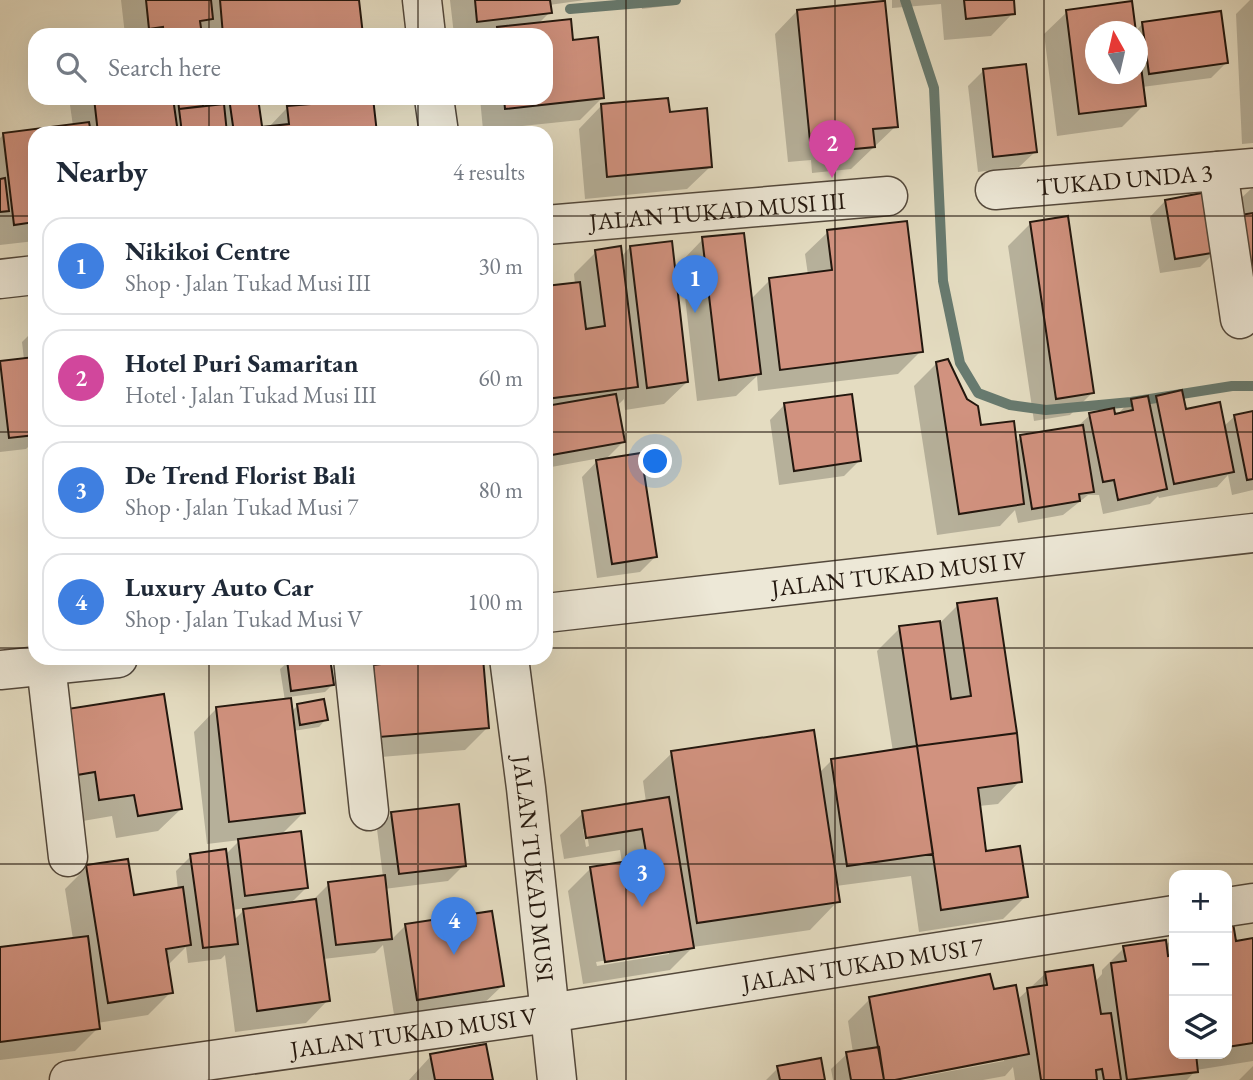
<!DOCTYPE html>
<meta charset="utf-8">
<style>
:root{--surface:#fff;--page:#f2f2f3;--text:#1f2937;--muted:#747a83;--line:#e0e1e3;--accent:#8f2418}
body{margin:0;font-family:"EB Garamond",serif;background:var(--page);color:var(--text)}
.controls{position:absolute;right:21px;bottom:21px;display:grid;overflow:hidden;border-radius:14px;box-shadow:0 7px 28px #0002}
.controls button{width:63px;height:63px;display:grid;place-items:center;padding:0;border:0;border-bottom:2px solid var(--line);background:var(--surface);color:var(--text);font:35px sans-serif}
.compass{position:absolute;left:1085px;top:21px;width:63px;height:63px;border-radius:50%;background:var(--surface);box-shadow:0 7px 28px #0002;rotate:352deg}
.you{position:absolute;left:656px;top:462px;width:24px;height:24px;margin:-18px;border:5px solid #fff;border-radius:50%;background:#1a73e8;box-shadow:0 0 0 10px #1a73e833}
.badge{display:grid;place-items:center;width:46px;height:46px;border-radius:50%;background:var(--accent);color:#fff;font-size:23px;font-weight:700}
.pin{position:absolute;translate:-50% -58px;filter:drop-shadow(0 2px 4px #0008)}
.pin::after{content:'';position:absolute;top:37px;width:24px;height:21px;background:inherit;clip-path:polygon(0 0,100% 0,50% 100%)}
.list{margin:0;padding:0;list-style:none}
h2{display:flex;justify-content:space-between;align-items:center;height:91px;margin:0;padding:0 28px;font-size:30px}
h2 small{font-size:23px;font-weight:400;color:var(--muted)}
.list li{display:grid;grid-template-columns:46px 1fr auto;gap:21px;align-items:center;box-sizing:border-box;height:98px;margin:0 14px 14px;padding:0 14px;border:2px solid var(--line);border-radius:21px}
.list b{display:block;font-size:26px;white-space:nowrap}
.list p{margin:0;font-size:23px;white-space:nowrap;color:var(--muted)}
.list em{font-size:23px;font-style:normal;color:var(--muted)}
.icon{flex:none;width:38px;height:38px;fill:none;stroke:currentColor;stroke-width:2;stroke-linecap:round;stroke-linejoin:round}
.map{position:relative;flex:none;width:1253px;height:1080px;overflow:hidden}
.search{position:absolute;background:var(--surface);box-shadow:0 7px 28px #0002;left:28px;top:28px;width:525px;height:77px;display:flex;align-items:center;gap:18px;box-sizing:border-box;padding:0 24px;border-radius:21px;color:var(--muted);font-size:26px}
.panel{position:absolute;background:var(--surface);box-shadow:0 7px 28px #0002;left:28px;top:126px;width:525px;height:539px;border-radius:21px}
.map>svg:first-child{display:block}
.shadow{fill:#0003;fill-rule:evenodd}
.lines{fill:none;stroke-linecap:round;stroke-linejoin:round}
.stream{stroke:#677a6f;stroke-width:10}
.building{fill:#d1927f;stroke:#23170e;stroke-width:2}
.minor-casing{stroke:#53483b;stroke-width:41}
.minor{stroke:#ede8d7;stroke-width:38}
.grid{fill:none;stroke:#23170e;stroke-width:2;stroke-opacity:0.55}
.labels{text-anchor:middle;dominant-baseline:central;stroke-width:6;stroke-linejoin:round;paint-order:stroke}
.street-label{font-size:24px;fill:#23170e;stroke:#ede8d7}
</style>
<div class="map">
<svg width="1253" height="1080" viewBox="0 0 1253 1080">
<rect width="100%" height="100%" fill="#e4dcc1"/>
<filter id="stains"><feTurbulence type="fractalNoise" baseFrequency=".00286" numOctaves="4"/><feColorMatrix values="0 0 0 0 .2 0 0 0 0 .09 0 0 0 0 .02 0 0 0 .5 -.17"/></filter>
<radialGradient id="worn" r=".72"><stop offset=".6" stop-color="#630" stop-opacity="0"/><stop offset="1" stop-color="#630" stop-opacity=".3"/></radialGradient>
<path class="shadow" d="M121 0H357L361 35H125Z
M450 0H585L549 5 550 12 538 24 571 42 602 98 580 120 483 130 480 98H546V35H454Z
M640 0H680L675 5 642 9Z
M892 0H1012L1013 13 991 36 944 40 941 4 892 8Z
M1250 0H1253V143L1242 144 1236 14Z
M797 11 896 126 851 169 812 173 811 160 788 162 775 34Z
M1067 12 1096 32V74H1138V32H1135L1143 23 1226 63 1211 78 1142 87 1144 105 1122 127 1057 136 1044 34Z
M984 70 1035 152 1019 167 978 172 968 86Z
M69 98H371L375 133H35V241L0 245V138L3 135 73 126ZM285 100 286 109 268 128H260L257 103Z
M601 106 668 113 710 167 687 189 585 199 579 129Z
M1253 187V319L1216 251 1200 267 1160 273 1150 217 1165 201 1236 203Z
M1030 224 1093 392 1070 415 1034 421 1008 246Z
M828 232 921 351 898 374 758 391 757 376 736 396 697 401 681 262 703 239 750 300 770 280 808 275 805 254Z
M630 247 687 382 664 404 625 410 624 399 617 406 623 442 604 461 655 557 640 572 597 578 582 477 600 458 546 468V288L575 284 574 274 596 252 620 258Z
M35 329V472L32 443 26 449 0 452V364L24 360 22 342Z
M937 363 980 427 1015 444 1021 437 1076 428 1090 415H1117L1131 400 1149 406 1157 397 1223 427 1235 416 1253 413V490L1232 495 1228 475 1217 487 1159 498 1158 496 1150 504 1103 514 1099 495H1088L1063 515 1018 523 1015 510 1000 526 937 535 914 386Z
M785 404 859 461 844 476 779 485 770 420Z
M958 605 1020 781 998 804 979 806 984 853 1026 896 1003 919 919 932 911 876 836 886 838 901 810 930 693 947 670 970 583 984 568 891 591 868 622 863 620 850 564 859 560 835 583 813 646 802 643 781 672 753 819 773 832 760 893 752 877 651 900 628 941 622ZM583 829H586L589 846 586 847ZM669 950V954L597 966 596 962Z
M313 658H328L332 685 325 692 289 697 291 712 298 705 326 719 319 727 293 731 303 813 280 836 306 888 289 905 314 899 329 884 383 877 377 829 392 814 464 865 448 881 384 889 391 940 406 925 502 986 479 1008 395 1021 383 945 375 953 323 959 328 1000 306 1023 235 1032 225 955 221 959 188 963 186 947 167 966 171 992 148 1015 97 1023 98 1028 75 1051 0 1060V949L73 939 65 889 87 867 132 897 178 890 176 871 191 856 225 855 240 840 207 844 194 732 216 709 285 701 280 669 288 662ZM246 908 233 921 232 910Z
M443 658H482L488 727 465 750 357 759Z
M39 735 181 809 158 831 116 838 112 816 77 822Z
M1232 925 1234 943 1253 952V1061L1196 1070 1187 1080H1015L1013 1067 1005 1076 983 1080H904L1004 1061V1057L886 1080H833L831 1069 847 1054 853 1053 848 1021 870 999 992 991 1017 1000 1046 973 1094 983 1102 974V970L1124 948 1165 946 1174 937V1054H1227V926Z
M431 1056 491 1080H409Z
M1253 1066V1080H1239Z
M778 1068 823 1080H766Z"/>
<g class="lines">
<path class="stream" d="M905 0 934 88 943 281 960 363 978 393 1010 405 1046 410 1131 402 1232 386H1253
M570 9 676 0"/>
</g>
<path class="building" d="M146 0H211L213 19 200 21 202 35H164L163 27 149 29Z
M220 0H359L363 35H223Z
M475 0H550L552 13 477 22Z
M964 0H1014L1015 14 966 19Z
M883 1H885L898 127 873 129 875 147 834 151 833 138 810 141 797 10Z
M1132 1 1136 32H1096V74H1138V43L1146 106 1079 114 1066 10Z
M1221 11 1228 63 1149 74 1142 22Z
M571 19 573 40 598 37 604 98 505 109 504 98H546V35H498L497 27Z
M1026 64 1037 152 993 157 983 69Z
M94 98H173L178 133H98Z
M178 98H202L203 106 179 109Z
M229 98H258L263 133H234Z
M309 98H373L377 133H263L262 127 289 124 287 106 310 104Z
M668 98 670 112 707 108 712 167 607 177 601 104Z
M224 104 227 133H182L179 109Z
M89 122 91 133H35V222L14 225 3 133Z
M5 178 9 211 0 212V179Z
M1207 192 1218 252 1175 259 1165 200Z
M1253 213V307L1228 217Z
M1068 216 1094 393 1056 399 1030 222Z
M907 221 923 352 780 370 769 278 832 270 827 230Z
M744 233 761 374 719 380 702 237Z
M672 241 688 382 647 388 630 246Z
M621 246 638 387 546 399V286L580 282 586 329 605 326 595 250Z
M34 357 35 435 9 438 0 361Z
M948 359 967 399 978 406 981 425 1014 421 1024 504 959 514 936 362Z
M1182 390 1186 409 1220 402 1234 472 1174 484 1156 396Z
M616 394 625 442 546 456V406Z
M852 394 861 461 794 471 784 403Z
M1148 396 1167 489 1118 500 1114 480 1103 482 1089 413 1114 408 1115 414 1133 410 1131 399Z
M1253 411V479L1247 480 1234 415Z
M1083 425 1094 492 1079 494 1080 501 1032 509 1020 435Z
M641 453 657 557 612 564 596 460Z
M997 598 1017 733 917 746 899 626 940 621 951 699 971 696 957 603Z
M301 658H330L334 685 291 691 287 660Z
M430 658H483L489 728 379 737 373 665Z
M164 694 182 809 138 816 134 795 99 800 95 772 71 776 61 710Z
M291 698 305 813 229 822 216 707Z
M324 699 328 720 300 725 297 704Z
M814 730 840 902 697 923 671 751Z
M1017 733 1022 782 978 788 986 851 1020 846 1028 897 941 910 917 746Z
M917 746 933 854 847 866 831 759Z
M669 797 694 948 605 962 590 867 647 858 642 829 586 838 582 811Z
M459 804 466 866 399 874 391 812Z
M301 831 308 888 245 896 238 839Z
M226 849 238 944 203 948 190 854Z
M128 859 134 895 183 887 191 945 166 949 173 993 108 1003 86 865Z
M385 875 392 939 336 945 328 882Z
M316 899 330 1001 257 1011 243 909Z
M492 911 504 986 417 1000 405 924Z
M1233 923 1236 941 1253 938V1043L1227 1047V924Z
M88 936 100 1029 0 1042V947Z
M1166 940 1168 956 1174 955V1054H1196L1198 1072 1127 1080 1111 963 1126 961 1123 946Z
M1093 965 1101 1014 1111 1013 1121 1080H1104L1102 1069 1096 1070 1097 1080H1041L1027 988 1047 985 1045 972Z
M990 974 994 989 1016 985 1029 1054 895 1080H884L869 997Z
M486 1044 493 1080H435L430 1054Z
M879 1047 884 1080H851L846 1052Z
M821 1058 825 1080H780L777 1066Z"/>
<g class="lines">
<defs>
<g id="minor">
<path d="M422 0 426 35"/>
<path d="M434 98 439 133"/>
<path d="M1218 171 1240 319"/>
<path id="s1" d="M995 190 1253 168"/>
<path id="s2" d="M546 225 888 196"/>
<path d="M0 279 35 275"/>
<path id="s3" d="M546 613 1253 533"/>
<path d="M353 658 369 811"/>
<path id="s4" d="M509 658 526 788 557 1080"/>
<path d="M46 665 68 857"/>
<path d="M0 670 118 658"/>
<path d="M1227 907 1253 903"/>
<path id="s5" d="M69 1080 549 1013 1174 915"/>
</g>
</defs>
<use href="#minor" class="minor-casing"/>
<use href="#minor" class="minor"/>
</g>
<path class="grid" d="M209 0V35M418 0V35M626 0V1080M835 0V1080M1044 0V1080M209 98V133M418 98V133M0 216H35M546 216H1253M0 432H35M546 432H1253M0 648H35M546 648H1253M209 658V1080M418 658V1080M0 864H1253"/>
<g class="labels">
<g class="street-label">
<text stroke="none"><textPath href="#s1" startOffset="130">TUKAD UNDA 3</textPath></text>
<text stroke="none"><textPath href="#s2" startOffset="172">JALAN TUKAD MUSI III</textPath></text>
<text stroke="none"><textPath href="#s3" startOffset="355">JALAN TUKAD MUSI IV</textPath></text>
<text stroke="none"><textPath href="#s4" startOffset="212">JALAN TUKAD MUSI</textPath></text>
<text stroke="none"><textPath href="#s5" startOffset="802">JALAN TUKAD MUSI 7</textPath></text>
<text stroke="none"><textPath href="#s5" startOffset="348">JALAN TUKAD MUSI V</textPath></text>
</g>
</g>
<rect width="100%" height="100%" filter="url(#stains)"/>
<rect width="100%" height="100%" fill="url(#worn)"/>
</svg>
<div class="controls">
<button>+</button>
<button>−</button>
<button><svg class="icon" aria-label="layers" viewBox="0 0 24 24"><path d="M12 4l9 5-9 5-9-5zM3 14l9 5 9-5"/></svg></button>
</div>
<svg class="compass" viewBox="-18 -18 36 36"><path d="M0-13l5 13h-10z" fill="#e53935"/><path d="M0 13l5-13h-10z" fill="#747a83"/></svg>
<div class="you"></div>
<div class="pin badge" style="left:695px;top:313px;background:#3f7fe0">1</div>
<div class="pin badge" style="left:832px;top:178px;background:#d1479c">2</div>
<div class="pin badge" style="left:642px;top:907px;background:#3f7fe0">3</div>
<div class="pin badge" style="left:454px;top:955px;background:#3f7fe0">4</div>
<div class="search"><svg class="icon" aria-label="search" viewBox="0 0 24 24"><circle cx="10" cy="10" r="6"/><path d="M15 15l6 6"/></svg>Search here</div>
<section class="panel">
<h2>Nearby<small>4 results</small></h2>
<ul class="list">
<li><span class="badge" style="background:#3f7fe0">1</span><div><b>Nikikoi Centre</b><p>Shop · Jalan Tukad Musi III</p></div><em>30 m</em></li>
<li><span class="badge" style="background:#d1479c">2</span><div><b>Hotel Puri Samaritan</b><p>Hotel · Jalan Tukad Musi III</p></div><em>60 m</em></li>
<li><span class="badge" style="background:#3f7fe0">3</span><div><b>De Trend Florist Bali</b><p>Shop · Jalan Tukad Musi 7</p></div><em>80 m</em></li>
<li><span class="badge" style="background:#3f7fe0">4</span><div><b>Luxury Auto Car</b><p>Shop · Jalan Tukad Musi V</p></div><em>100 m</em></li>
</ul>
</section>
</div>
